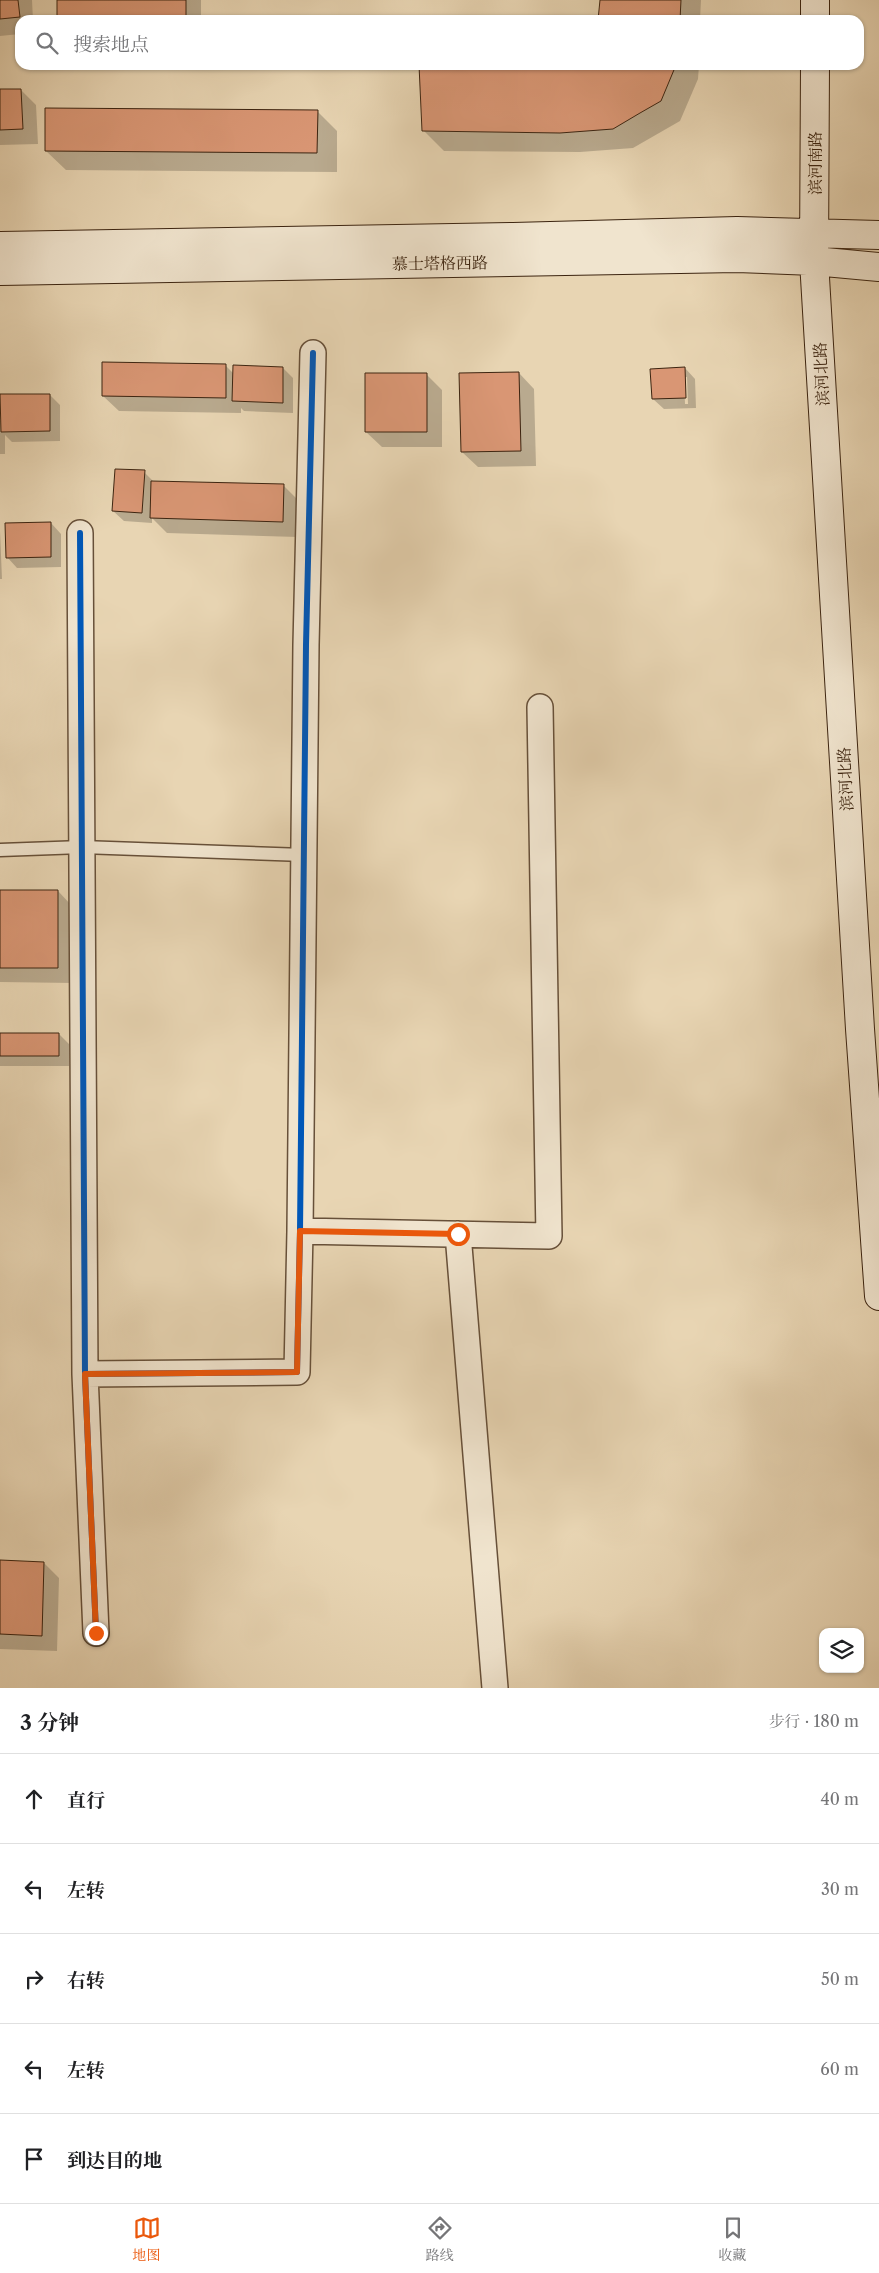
<!DOCTYPE html>
<html lang="zh">
<meta charset="utf-8">
<style>
:root{--surface:#fff;--page:#f6f6f6;--text:#202124;--muted:#757577;--line:#e0e0e0;--accent:#ea580c}
body{margin:0;font-family:"Libre Caslon Text","Noto Serif SC",serif;background:var(--page);color:var(--text)}
.controls{position:absolute;right:15px;bottom:15px;display:grid;overflow:hidden;border-radius:10px;box-shadow:0 1px 4px #0004}
.controls button{width:45px;height:45px;display:grid;place-items:center;padding:0;border:0;border-bottom:1px solid var(--line);background:var(--surface);color:var(--text);font:25px sans-serif}
.stop{position:absolute;width:15px;height:15px;margin:-11px;border:4px solid #ea580c;border-radius:50%;background:#fff}
.stop.end{background:#ea580c;border-color:#fff;box-shadow:0 1px 5px #0008}
.list{margin:0;padding:0;list-style:none}
h2{display:flex;justify-content:space-between;align-items:center;height:65px;margin:0;padding:0 20px;font-size:21px}
h2 small{font-size:16px;font-weight:400;color:var(--muted)}
.list li{display:grid;grid-template-columns:32px 1fr auto;gap:15px;align-items:center;box-sizing:border-box;height:90px;padding:0 20px;border-top:1px solid var(--line)}
.list b{display:block;font-size:19px;white-space:nowrap}
.list em{font-size:16px;font-style:normal;color:var(--muted)}
.icon{flex:none;width:28px;height:28px;fill:none;stroke:currentColor;stroke-width:2;stroke-linecap:round;stroke-linejoin:round}
.map{position:relative;flex:none;width:879px;height:1688px;overflow:hidden}
.search{position:absolute;background:var(--surface);box-shadow:0 1px 4px #0004;left:15px;right:15px;top:15px;height:55px;display:flex;align-items:center;gap:12px;box-sizing:border-box;padding:0 18px;border-radius:15px;color:var(--muted);font-size:19px}
.sheet{height:515px;background:var(--surface)}
nav{display:flex;justify-content:space-around;align-items:center;box-sizing:border-box;height:70px;border-top:1px solid var(--line);background:var(--surface);font-size:14px;color:var(--muted)}
nav a{display:grid;justify-items:center;gap:2px}
nav .on{color:var(--accent)}
.map>svg:first-child{display:block}
.shadow{fill:#0003;fill-rule:evenodd}
.building{fill:#d99674;stroke:#3c2410}
.lines{fill:none;stroke-linecap:round;stroke-linejoin:round}
.lane-casing{stroke:#675039;stroke-width:15}
.street-casing{stroke:#675039;stroke-width:28}
.secondary-casing{stroke:#3c2410;stroke-width:30}
.lane{stroke:#f0e4ce;stroke-width:12}
.street{stroke:#f0e4ce;stroke-width:25}
.secondary{stroke:#f0e4ce;stroke-width:28}
.cycleway-casing{stroke:#f0e4ce;stroke-width:9}
.cycleway{stroke:#0057b8;stroke-width:6}
.route{stroke:#ea580c;stroke-width:6}
.labels{text-anchor:middle;dominant-baseline:central;stroke-width:5;stroke-linejoin:round;paint-order:stroke}
.street-label{font-size:16px;fill:#3c2410;stroke:#f0e4ce}
</style>
<div class="map">
<svg width="879" height="1688" viewBox="0 0 879 1688">
<rect width="100%" height="100%" fill="#e8d5b3"/>
<filter id="stains"><feTurbulence type="fractalNoise" baseFrequency=".004" numOctaves="4"/><feColorMatrix values="0 0 0 0 .2 0 0 0 0 .09 0 0 0 0 .02 0 0 0 .5 -.17"/></filter>
<radialGradient id="worn" r=".72"><stop offset=".6" stop-color="#630" stop-opacity="0"/><stop offset="1" stop-color="#630" stop-opacity=".3"/></radialGradient>
<path class="shadow" d="M0 0H32L33 20H20V34L0 36Z
M58 0H201V20H63L58 15Z
M601 0H701L700 20H599Z
M420 65H699L698 79 680 121 633 148 580 152 444 151 424 131Z
M21 90 36 105 38 144 0 145V91Z
M317 111 337 131V172L66 170 46 151Z
M226 366 234 374 283 368 293 378V413L244 411 241 408V413L119 411 103 396Z
M685 368 695 379 696 408 664 409 653 399ZM684 377H687L688 404H685Z
M519 373 534 389 536 466 478 467 462 452Z
M427 375 442 390V447H382L366 432Z
M50 395 60 405V441L12 442 5 435V454H0V420L2 422Z
M144 472 154 482 284 486 299 501 298 537 167 533 152 518V523L124 521 113 511Z
M51 523 61 534V567L17 568 7 557Z
M0 531 2 579H0Z
M0 891H58L73 907V983L0 982Z
M59 1034 69 1044V1066H0V1035Z
M0 1561 44 1563 59 1578 57 1651 0 1649Z"/>
<path class="building" d="M0 0H18L20 17 0 19Z
M57 0H186V16H57Z
M600 0H681L680 20H598Z
M419 65H676L661 101 640 113 613 129 560 133 422 131Z
M0 89H21L23 129 0 130Z
M45 108 318 110 317 153 45 151Z
M102 362 226 364V398L102 396Z
M233 365 283 367V403L232 401Z
M685 367 686 398 652 399 650 369Z
M519 372 521 451 461 452 459 373Z
M365 373H427V432H365Z
M0 394H50V431L1 432Z
M115 469 145 470 142 513 112 511Z
M151 481 284 484 283 522 150 518Z
M51 522V557L6 558 5 523Z
M0 890H58V968H0Z
M0 1033H59V1056H0Z
M0 1560 44 1562 42 1636 0 1634Z"/>
<g class="lines">
<defs>
<path id="lane" d="M0 850 82 847 304 855"/>
<path id="street" d="M80 533 85 1374 96 1633
M300 1231 549 1236 540 707
M458 1234 495 1688
M85 1374 297 1372 300 1231 306 645 313 353"/>
<path id="secondary" d="M815 20V0
M815 65 814 261 860 1029 879 1296
M0 246 513 237 737 231 879 235
M0 271 737 258 814 261 879 267"/>
</defs>
<use href="#lane" class="lane-casing"/>
<use href="#street" class="street-casing"/>
<use href="#secondary" class="secondary-casing"/>
<use href="#lane" class="lane"/>
<use href="#street" class="street"/>
<use href="#secondary" class="secondary"/>
<defs>
<path id="cycleway" d="M80 533 85 1374 96 1633
M85 1374 297 1372 300 1231 306 645 313 353"/>
</defs>
<use href="#cycleway" class="cycleway-casing"/>
<use href="#cycleway" class="cycleway"/>
</g>
<g class="lines">
<path class="route" d="M96 1633 85 1374 297 1372 300 1231 458 1234"/>
</g>
<g class="labels">
<g class="street-label">
<text transform="translate(815 163) rotate(-90)">滨河南路</text>
<text transform="translate(440 263) rotate(-1)">慕士塔格西路</text>
<text transform="translate(821 374) rotate(-93)">滨河北路</text>
<text transform="translate(845 779) rotate(-93)">滨河北路</text>
</g>
</g>
<rect width="100%" height="100%" filter="url(#stains)"/>
<rect width="100%" height="100%" fill="url(#worn)"/>
</svg>
<div class="controls">
<button><svg class="icon" aria-label="layers" viewBox="0 0 24 24"><path d="M12 4l9 5-9 5-9-5zM3 14l9 5 9-5"/></svg></button>
</div>
<div class="stop" style="left:458px;top:1234px"></div>
<div class="stop end" style="left:96px;top:1633px"></div>
<div class="search"><svg class="icon" aria-label="search" viewBox="0 0 24 24"><circle cx="10" cy="10" r="6"/><path d="M15 15l6 6"/></svg>搜索地点</div>
</div>
<section class="sheet">
<h2>3 分钟<small>步行 · 180 m</small></h2>
<ul class="list">
<li><svg class="icon" aria-label="ahead" viewBox="0 0 24 24"><path d="M12 20V5M6 11l6-6 6 6"/></svg><div><b>直行</b></div><em>40 m</em></li>
<li><svg class="icon" aria-label="left" viewBox="0 0 24 24"><path d="M17 20v-9H6M10 6l-5 5 5 5"/></svg><div><b>左转</b></div><em>30 m</em></li>
<li><svg class="icon" aria-label="right" viewBox="0 0 24 24"><path d="M7 20v-9h11M14 6l5 5-5 5"/></svg><div><b>右转</b></div><em>50 m</em></li>
<li><svg class="icon" aria-label="left" viewBox="0 0 24 24"><path d="M17 20v-9H6M10 6l-5 5 5 5"/></svg><div><b>左转</b></div><em>60 m</em></li>
<li><svg class="icon" aria-label="arrive" viewBox="0 0 24 24"><path d="M6 21V4h12l-3 4 3 4H6"/></svg><div><b>到达目的地</b></div></li>
</ul>
</section>
<nav>
<a class="on"><svg class="icon" aria-label="map" viewBox="0 0 24 24"><path d="M3 6l6-2 6 2 6-2v14l-6 2-6-2-6 2zM9 4v14M15 6v14"/></svg>地图</a>
<a><svg class="icon" aria-label="directions" viewBox="0 0 24 24"><path d="M12 3l9 9-9 9-9-9zM9 14v-3h6M13 9l2 2-2 2"/></svg>路线</a>
<a><svg class="icon" aria-label="saved" viewBox="0 0 24 24"><path d="M7 4h10v16l-5-4-5 4z"/></svg>收藏</a>
</nav>
